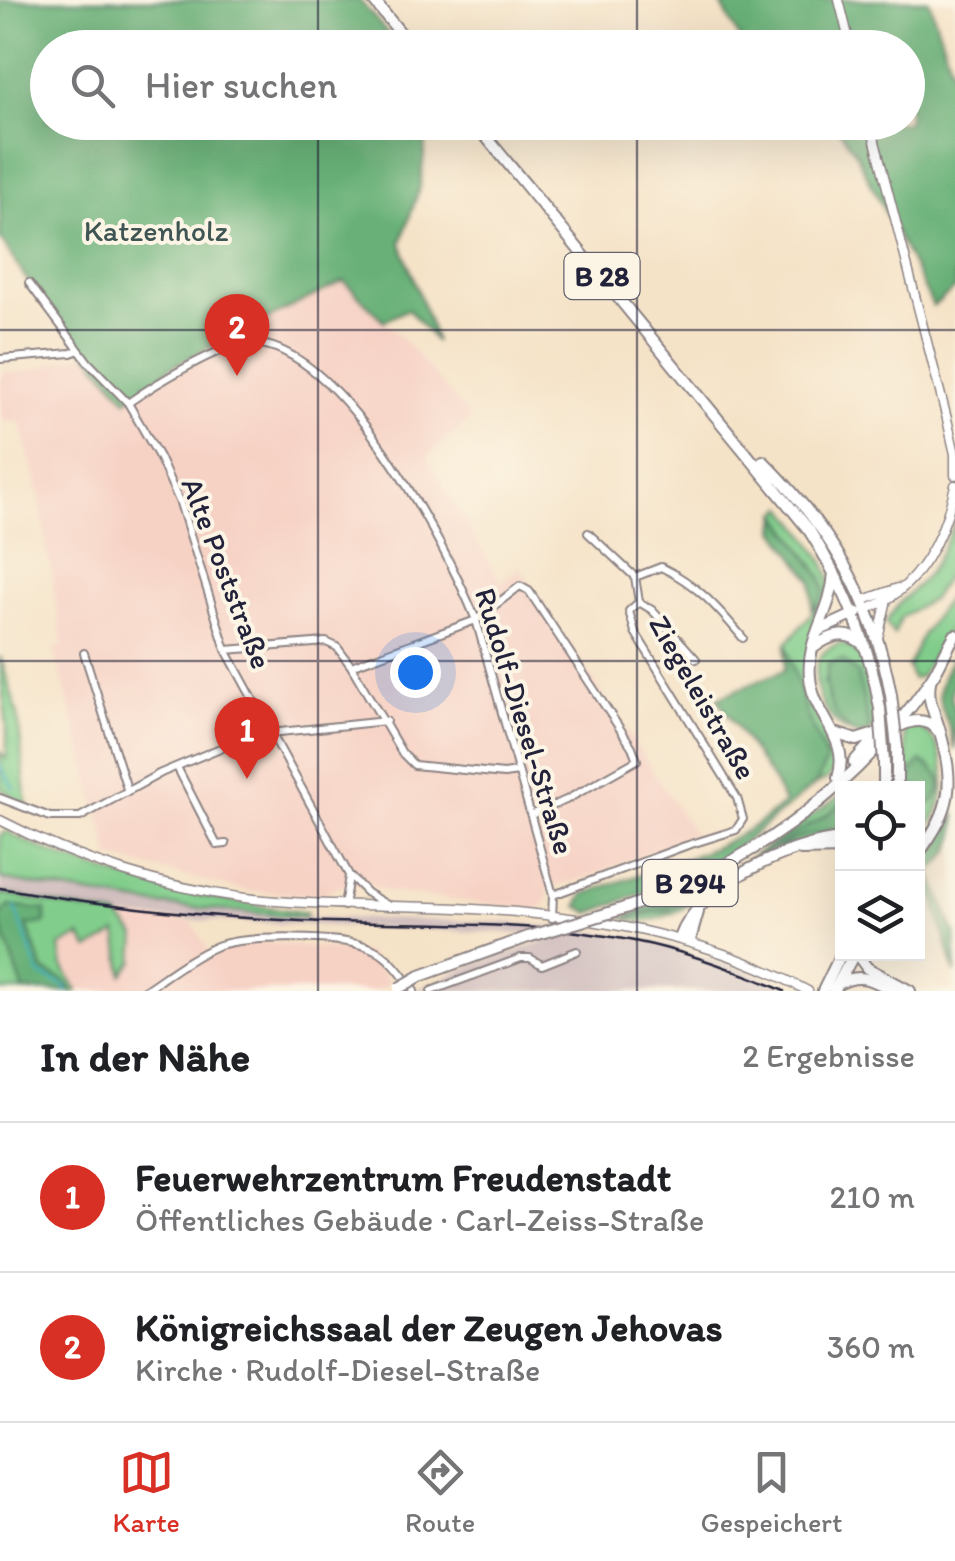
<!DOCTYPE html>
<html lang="de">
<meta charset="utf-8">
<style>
:root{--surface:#fff;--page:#f2f2f2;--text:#202124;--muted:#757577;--line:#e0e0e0;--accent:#d93025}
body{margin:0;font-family:Itim,sans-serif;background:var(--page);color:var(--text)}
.controls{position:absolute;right:30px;bottom:30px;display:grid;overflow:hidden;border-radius:0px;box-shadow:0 10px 40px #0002}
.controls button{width:90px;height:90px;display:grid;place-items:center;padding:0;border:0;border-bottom:2px solid var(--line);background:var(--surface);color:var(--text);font:50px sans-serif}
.you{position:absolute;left:415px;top:672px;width:35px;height:35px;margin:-25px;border:8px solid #fff;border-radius:50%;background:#1a73e8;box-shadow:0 0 0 15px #1a73e833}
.badge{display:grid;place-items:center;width:65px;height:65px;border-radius:50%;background:var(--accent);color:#fff;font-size:32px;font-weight:700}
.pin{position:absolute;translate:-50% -82px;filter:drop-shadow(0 2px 5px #0008)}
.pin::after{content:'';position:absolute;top:52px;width:35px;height:30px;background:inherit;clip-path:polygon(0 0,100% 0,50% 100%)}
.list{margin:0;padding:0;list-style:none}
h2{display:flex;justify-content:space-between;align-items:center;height:130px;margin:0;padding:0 40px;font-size:42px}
h2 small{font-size:32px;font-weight:400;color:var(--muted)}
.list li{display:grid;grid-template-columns:65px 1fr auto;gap:30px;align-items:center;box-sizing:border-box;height:150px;padding:0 40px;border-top:2px solid var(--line)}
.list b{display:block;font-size:38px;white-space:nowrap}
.list p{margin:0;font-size:32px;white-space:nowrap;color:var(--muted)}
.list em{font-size:32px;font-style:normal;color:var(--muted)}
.icon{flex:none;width:55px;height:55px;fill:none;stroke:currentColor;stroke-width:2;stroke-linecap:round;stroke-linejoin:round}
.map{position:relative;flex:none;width:955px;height:991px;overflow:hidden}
.search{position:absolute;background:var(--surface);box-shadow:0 10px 40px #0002;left:30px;right:30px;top:30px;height:110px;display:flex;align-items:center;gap:25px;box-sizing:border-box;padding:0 35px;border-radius:55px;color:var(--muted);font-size:38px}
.sheet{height:430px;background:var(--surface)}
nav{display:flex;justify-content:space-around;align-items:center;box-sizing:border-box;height:140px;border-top:2px solid var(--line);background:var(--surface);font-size:28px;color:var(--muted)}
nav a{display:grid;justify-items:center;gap:5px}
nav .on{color:var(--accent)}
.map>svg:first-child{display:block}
.built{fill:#f6d2c5}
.industrial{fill:#d1bfbf}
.green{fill:#81cd8b;stroke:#527863;stroke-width:2.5}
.forest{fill:#68b077;stroke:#456959;stroke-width:2.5}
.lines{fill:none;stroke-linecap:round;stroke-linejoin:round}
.stream{stroke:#42b1bc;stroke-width:2.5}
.minor-casing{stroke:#8c8282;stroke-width:10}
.tertiary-casing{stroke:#8c8282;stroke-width:11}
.primary-casing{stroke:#8c8282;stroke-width:14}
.minor{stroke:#fff;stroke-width:6}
.tertiary{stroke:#fff;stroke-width:8}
.primary{stroke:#fff;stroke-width:10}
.rail{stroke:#22223b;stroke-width:2.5}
.primary-bridge-casing{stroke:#8c8282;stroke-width:14;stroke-linecap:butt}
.primary-bridge{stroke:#fff;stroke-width:10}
.grid{fill:none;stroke:#22223b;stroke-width:2.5;stroke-opacity:0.55}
.labels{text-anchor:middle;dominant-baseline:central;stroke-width:8;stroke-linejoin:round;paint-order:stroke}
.shield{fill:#fcf5e5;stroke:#63616e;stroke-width:2.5}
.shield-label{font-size:28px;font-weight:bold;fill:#22223b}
.park-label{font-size:30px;fill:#3e5553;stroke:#fcf5e5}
.street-label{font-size:30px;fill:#22223b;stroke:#fcf5e5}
</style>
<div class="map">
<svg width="955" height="991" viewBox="0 0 955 991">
<rect width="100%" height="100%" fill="#fcf5e5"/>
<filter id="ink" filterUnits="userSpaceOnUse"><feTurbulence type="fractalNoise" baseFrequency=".01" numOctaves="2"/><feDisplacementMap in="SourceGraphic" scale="20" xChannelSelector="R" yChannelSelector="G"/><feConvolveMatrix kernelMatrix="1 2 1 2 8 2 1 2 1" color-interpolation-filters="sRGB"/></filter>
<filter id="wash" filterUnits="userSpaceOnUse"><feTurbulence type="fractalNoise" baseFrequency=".0048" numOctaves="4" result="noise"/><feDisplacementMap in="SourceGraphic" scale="40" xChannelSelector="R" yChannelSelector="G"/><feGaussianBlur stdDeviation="2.25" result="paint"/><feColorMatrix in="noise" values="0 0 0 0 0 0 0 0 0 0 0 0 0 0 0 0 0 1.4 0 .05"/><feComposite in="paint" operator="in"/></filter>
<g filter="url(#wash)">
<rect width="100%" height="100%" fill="#f5e3c8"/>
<path class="built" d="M344 281 412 349 471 419 427 457 501 582 520 567 694 834 593 875 547 889 548 900 539 910 388 892 369 884 340 886 318 895 247 891 111 858 54 649 63 646 38 489 20 423 0 420V373L29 371 86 354 127 399 170 367Z
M119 917 192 922 211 955 232 946 261 942 368 953 390 983 376 991H77L63 966 60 947Z"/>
<path class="industrial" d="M0 879 146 904 304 917 506 922 635 936 744 969 794 991H413L474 964 554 938 507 933 120 917 0 893Z"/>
<path class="green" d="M785 507C799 526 819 549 828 572 839 601 802 650 805 684 807 713 861 772 816 784L827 759 807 715 786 644 818 606 822 578 778 514Z
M955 521V563L932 599 901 617 894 635 886 623C896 602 915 590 929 572 940 556 948 539 955 521Z
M955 587V619L920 677 912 679 908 667 922 635Z
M840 643 851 647 864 660 875 727 870 731 858 674 824 680C827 702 838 720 855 734 828 727 807 684 820 658 824 650 832 647 840 643Z
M0 656 18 715 27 806 1 789 0 752 6 758C10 723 0 691 0 656Z
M912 727C955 733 952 817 918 836V788H905L907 759 904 730Z
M842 795V802C819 823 809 825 783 839 735 865 691 902 637 915L668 911 694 900 797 838 842 826V837C816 838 792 844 768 855 724 875 675 933 622 918L741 864Z
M6 831C98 880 204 899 307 913L304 917 146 904 0 879V835Z
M0 893 119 917 136 936 134 961 123 974 117 933 89 949 80 936 60 947 63 966 77 991H0Z"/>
<path class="forest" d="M0 0H359L400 47 48 48V122L428 123 420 186 401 243 436 342 408 309 384 321 344 281 171 367 127 400 29 283 0 238Z
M719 0H929L955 80V289L933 306 855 152 834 123 908 122V48L744 47Z
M778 514 822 578 825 593 812 611V581L776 530Z
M786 644 807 715 827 760 816 784 727 856 697 873 590 913 578 906 584 894C650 869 731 853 784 803L775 784 717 698 785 670Z
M955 652V680L951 694 955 711V750C945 698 925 706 955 652Z
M842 660 858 674 870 731 860 736C832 723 821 692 828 664Z
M921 761C938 773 951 781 932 803L918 797V788H909C906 776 913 770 921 761Z
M842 802V826C828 833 812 833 797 838 734 861 702 912 628 917 686 903 731 868 783 839 808 825 819 823 842 802Z
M955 813C955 845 955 851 930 872L955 934V974L933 897 918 903V863L939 846Z
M9 906 46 910 45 923 27 925 43 970 65 981 71 991H24L0 923V917Z"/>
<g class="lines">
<path class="stream" d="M0 766 14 789
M15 907 39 974 65 986 66 991"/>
</g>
</g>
<g filter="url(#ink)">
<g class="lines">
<defs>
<path id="minor" d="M29 283 88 362 128 403 159 457 180 503 226 650 349 875 367 893 389 906
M0 359 71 353 79 350
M128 403C152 386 223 342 251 343 341 344 446 546 476 620L553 895 552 918
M635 577 661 567C697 584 718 608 743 638
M639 602 652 610 696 659
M226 650 326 642 337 647 351 666 402 753 414 765 504 774 518 772
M84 653 128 792
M351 666 476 620 520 586 529 591 632 747 637 760 566 800 531 815
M177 767 217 845 226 844
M0 798 50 817H80L161 773 232 743 270 733 386 721
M553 895 685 846 736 830 743 819 737 798 635 632 629 611 639 602 635 577 588 533
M344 906 349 876
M144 991C168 975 191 957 217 946 244 935 343 936 371 948 390 956 402 975 414 991
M431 991 521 958H530L542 965 577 951"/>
<path id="tertiary" d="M839 0 851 48
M870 122 947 419 955 454V475
M864 600 898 588
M867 609C919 591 945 535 955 485
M878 638 886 604
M0 820C75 859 160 887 245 898 315 906 386 905 457 908 580 914 699 932 808 991"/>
<path id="primary" d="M373 0 413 48
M474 122 809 530C844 585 870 644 880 709
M763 461C830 528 874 600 891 695
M834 572C832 613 806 637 810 677 813 717 851 737 838 778
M818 631 857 613
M813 648C830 635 847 629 864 645
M900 726C914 719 927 718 938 731
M835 733 856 740 875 734
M897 747V788
M854 762 896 714
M884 788V762
M801 850 842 849
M918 854C953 807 955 785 939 728 934 712 927 699 930 682
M609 913C741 873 856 792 933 676 941 663 947 648 955 635
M680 938C698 885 790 843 842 839
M690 940 698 912
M857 954 867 968 910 991
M420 976 528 937
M838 984C861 972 872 980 894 991
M823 991 842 952
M834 991 854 954"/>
</defs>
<use href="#minor" class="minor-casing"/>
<use href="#tertiary" class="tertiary-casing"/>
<use href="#primary" class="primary-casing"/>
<use href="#minor" class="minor"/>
<use href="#tertiary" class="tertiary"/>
<use href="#primary" class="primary"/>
<path class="rail" d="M0 888C100 905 199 917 301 921 411 926 526 919 634 941 686 951 736 970 784 991"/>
<defs>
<path id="primary-bridge" d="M891 695 897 747
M880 709 884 762
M528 937 609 913
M399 988 420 976"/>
</defs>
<use href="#primary-bridge" class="primary-bridge-casing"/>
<use href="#primary-bridge" class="primary-bridge"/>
</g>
</g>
<path class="grid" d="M318 0V48M637 0V48M318 122V991M637 122V991M0 330H955M0 661H955"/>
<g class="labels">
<g class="shield">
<rect x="564.5" y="253" width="75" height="46" rx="8"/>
<rect x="642.5" y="860" width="95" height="46" rx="8"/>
</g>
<g class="shield-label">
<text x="602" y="276">B 28</text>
<text x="690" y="883">B 294</text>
</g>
<g class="park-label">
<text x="156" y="230">Katzenholz</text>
</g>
<g class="street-label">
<text transform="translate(227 573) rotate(69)">Alte Poststraße</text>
<text transform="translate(703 697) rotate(60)">Ziegeleistraße</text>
<text transform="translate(525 721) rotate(73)">Rudolf-Diesel-Straße</text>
</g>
</g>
</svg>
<div class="controls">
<button><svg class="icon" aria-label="locate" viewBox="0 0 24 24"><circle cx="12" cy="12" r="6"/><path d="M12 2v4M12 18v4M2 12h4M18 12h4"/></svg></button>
<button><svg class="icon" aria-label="layers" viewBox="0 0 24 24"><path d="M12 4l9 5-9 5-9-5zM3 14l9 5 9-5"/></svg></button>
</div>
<div class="you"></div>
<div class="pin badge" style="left:247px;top:779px">1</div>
<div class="pin badge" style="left:237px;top:376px">2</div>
<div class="search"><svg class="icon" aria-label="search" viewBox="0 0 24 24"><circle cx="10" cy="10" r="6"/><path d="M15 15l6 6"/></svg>Hier suchen</div>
</div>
<section class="sheet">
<h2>In der Nähe<small>2 Ergebnisse</small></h2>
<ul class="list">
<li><span class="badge">1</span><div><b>Feuerwehrzentrum Freudenstadt</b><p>Öffentliches Gebäude · Carl-Zeiss-Straße</p></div><em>210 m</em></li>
<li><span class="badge">2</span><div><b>Königreichssaal der Zeugen Jehovas</b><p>Kirche · Rudolf-Diesel-Straße</p></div><em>360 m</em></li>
</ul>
</section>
<nav>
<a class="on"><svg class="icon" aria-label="map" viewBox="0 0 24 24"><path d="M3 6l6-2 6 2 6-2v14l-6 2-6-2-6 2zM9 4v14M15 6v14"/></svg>Karte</a>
<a><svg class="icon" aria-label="directions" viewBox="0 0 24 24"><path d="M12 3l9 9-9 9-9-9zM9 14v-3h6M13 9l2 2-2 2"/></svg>Route</a>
<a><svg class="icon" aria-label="saved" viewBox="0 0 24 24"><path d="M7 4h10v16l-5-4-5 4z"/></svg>Gespeichert</a>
</nav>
